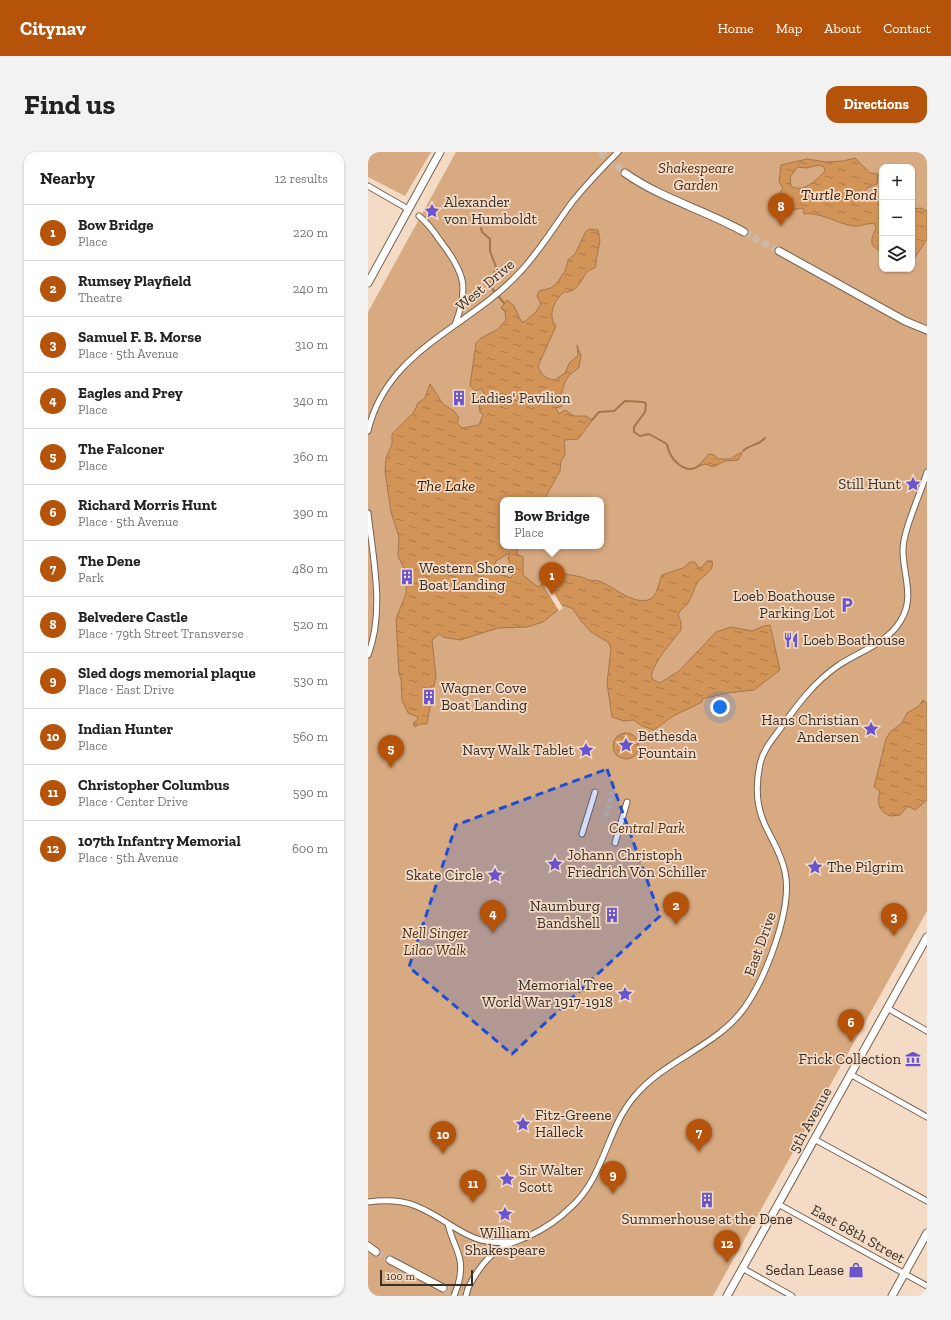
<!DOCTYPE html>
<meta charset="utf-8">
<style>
:root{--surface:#fff;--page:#f2f2f2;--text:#222;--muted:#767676;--line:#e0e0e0;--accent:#b45309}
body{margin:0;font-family:"Zilla Slab",serif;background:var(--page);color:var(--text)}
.controls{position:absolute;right:12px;top:12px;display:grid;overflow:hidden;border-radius:8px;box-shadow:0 1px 3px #0004}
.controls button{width:36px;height:36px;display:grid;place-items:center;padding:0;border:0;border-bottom:1px solid var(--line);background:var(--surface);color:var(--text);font:20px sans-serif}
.scale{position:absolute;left:12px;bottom:10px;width:93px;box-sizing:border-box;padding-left:4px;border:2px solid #393028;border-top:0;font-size:11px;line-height:14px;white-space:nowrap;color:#393028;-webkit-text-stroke:3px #f3dbc6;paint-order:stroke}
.you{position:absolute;left:352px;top:555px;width:14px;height:14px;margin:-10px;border:3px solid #fff;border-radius:50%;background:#1a73e8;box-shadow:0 0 0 6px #1a73e833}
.badge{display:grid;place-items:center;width:26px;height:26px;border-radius:50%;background:var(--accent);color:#fff;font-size:13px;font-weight:700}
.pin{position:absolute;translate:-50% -33px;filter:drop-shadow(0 1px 2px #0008)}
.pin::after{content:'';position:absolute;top:21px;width:14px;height:12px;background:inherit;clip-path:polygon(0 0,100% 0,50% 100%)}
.popup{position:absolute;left:132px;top:345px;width:104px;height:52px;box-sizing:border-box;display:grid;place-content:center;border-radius:8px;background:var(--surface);filter:drop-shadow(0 1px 3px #0005);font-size:13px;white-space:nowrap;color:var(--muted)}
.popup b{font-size:15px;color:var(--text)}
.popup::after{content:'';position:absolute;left:50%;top:100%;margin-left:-8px;border:8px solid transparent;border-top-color:var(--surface)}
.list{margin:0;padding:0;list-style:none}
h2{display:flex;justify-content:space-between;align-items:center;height:52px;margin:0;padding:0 16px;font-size:17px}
h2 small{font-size:13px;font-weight:400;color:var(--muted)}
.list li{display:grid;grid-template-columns:26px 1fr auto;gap:12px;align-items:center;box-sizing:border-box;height:56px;padding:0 16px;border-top:1px solid var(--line)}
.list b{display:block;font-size:15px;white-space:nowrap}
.list p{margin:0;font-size:13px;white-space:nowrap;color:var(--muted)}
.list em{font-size:13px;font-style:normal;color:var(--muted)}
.icon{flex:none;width:22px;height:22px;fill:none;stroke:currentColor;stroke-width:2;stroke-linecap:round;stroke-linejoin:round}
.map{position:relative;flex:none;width:559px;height:1144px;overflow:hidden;border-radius:12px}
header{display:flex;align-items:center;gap:24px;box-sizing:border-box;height:56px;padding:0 20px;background:var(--accent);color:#fff}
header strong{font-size:19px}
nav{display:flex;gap:22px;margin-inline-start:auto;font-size:14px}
.intro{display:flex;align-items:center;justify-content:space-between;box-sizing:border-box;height:96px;padding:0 24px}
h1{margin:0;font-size:28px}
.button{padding:10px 18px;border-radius:12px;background:var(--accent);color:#fff;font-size:14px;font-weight:700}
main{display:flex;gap:24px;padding:0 24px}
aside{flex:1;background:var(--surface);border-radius:12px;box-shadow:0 1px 3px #0004}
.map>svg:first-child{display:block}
.green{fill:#d8aa81;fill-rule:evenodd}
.water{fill:url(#water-ripples);stroke:#a5764a;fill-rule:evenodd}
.pier{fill:#f3dbc6}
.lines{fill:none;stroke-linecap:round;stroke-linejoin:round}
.stream{stroke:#a5764a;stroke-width:2}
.street-tunnel{stroke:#ceb9a6;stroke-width:5;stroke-dasharray:5 2.5;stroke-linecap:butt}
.secondary-tunnel{stroke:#ceb9a6;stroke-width:7;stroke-dasharray:7 3.5;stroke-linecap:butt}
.street-casing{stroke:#766150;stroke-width:7}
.secondary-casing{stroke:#766150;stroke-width:9}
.street{stroke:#fff;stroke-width:5}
.secondary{stroke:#fff;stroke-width:7}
.street-bridge-casing{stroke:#766150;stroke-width:7;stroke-linecap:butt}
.street-bridge{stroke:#fff;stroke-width:5}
.marked{fill:#1d4ed8;fill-opacity:0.2;stroke:#1d4ed8;stroke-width:3;stroke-dasharray:8 5;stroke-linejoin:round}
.labels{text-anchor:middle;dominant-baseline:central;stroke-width:3.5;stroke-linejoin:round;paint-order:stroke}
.park-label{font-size:15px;font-style:italic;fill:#4c3117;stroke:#f3dbc6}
.poi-label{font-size:15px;fill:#393028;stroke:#f3dbc6;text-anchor:start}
.street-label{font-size:15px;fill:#393028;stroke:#f3dbc6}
.water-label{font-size:16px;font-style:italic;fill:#3c2208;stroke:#f3dbc6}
</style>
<header>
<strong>Citynav</strong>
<nav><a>Home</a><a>Map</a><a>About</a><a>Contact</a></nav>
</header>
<div class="intro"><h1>Find us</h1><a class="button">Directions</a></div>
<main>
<aside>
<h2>Nearby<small>12 results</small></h2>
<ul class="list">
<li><span class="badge">1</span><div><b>Bow Bridge</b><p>Place</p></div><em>220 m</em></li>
<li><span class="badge">2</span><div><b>Rumsey Playfield</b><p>Theatre</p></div><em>240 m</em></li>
<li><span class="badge">3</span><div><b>Samuel F. B. Morse</b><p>Place · 5th Avenue</p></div><em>310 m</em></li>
<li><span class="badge">4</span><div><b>Eagles and Prey</b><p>Place</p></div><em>340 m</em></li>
<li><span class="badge">5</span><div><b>The Falconer</b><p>Place</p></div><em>360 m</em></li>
<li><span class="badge">6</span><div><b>Richard Morris Hunt</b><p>Place · 5th Avenue</p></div><em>390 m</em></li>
<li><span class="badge">7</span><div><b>The Dene</b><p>Park</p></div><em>480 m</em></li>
<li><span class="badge">8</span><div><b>Belvedere Castle</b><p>Place · 79th Street Transverse</p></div><em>520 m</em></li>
<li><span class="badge">9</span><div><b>Sled dogs memorial plaque</b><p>Place · East Drive</p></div><em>530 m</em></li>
<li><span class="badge">10</span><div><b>Indian Hunter</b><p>Place</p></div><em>560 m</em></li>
<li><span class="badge">11</span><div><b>Christopher Columbus</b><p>Place · Center Drive</p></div><em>590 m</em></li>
<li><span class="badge">12</span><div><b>107th Infantry Memorial</b><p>Place · 5th Avenue</p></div><em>600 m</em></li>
</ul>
</aside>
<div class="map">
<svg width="559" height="1144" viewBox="0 0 559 1144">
<defs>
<pattern id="water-ripples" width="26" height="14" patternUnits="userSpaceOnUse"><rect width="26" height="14" fill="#d39458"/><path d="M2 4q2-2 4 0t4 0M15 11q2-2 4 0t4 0" fill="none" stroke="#ac7949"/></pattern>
</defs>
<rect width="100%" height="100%" fill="#f3dbc6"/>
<path class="green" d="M0 0H63L37 44 0 25Z
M88 0H559V759L345 1144H0V160ZM514 15H544V117H514ZM135 348H233V394H135Z"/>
<path class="water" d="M439 7 458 10 475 9 487 6 502 21 510 22 509 32 499 36 497 40C499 49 506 51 514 49V100C501 94 502 88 508 77L507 72C499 70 493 75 485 74 471 72 450 59 436 62L435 56 423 58 418 57V54H413L412 50 416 45 412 41 415 36 411 30 413 13ZM451 13 456 15 457 19C450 27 435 42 423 34L422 25 430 15 438 16Z
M553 56 559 59V87L544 110V57Z
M222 77 230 78 232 88 227 116C224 117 221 118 219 120 212 129 209 141 196 140 186 148 179 164 188 174L170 214C173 222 177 227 187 228L197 221 202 210 210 204 209 193 213 204 211 215C209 218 207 218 204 221 195 227 192 245 194 254L188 256 191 262 197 258 206 264H218L224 268 223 270 210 287 197 288 196 290C197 298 199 302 193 309L192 319 176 348H135V394H153L150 396 149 402 155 405V423L170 435 179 430 182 424 192 420C199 423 205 423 213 425 216 425 218 428 221 428 224 429 227 428 231 429 247 435 265 454 283 447L288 441 294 423 315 416 322 410H327L330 415 333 416 339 409H344C347 420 334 423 329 431 326 437 324 445 320 451 317 456 312 457 310 463L313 470V478C306 487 280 516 284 527L292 531 311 519 348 480 363 475 384 479 396 474 402 473 412 518 386 538 359 541 334 547V550L305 564 286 578 274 574 266 568 256 569 244 565 239 531 243 497 241 491 223 480 213 469 205 457 196 453 175 470 159 475 130 476 92 488 75 485 71 481 69 484 64 488 68 524 66 534 62 535 58 543 66 548 62 555 59 572H52L47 575 45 571 49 568 50 565 40 561 34 548 33 527 31 522 28 467 38 442 39 422 30 404 31 385 23 360 17 319 18 306 24 292V282L46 260 50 251 57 246 62 232 75 252 86 259 91 266 89 271 94 276 111 273 115 263 112 260 111 252 118 245 113 236 108 239 102 234 108 191 113 186 129 178 138 168 137 160 133 156 139 148 146 154 153 169 156 170 167 161 173 152 169 144 171 139 183 136 189 131 197 119 200 108 207 102 218 79ZM139 402H142L140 405 145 423 142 426 130 420 126 415 128 409Z
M372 301H374L370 308 357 309 345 315 338 312 330 314 341 302 346 303 350 307H362Z
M555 548 559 551V648L547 658 540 654 532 663 522 664C510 659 509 650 512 639L506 635 518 587 522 580 534 571 539 561 551 554Z
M245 594a13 13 0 1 1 26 0a13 13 0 1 1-26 0Z"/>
<path class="pier" d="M178 428 195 456 191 459 174 431Z"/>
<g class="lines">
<path class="stream" d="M113 76 114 80 122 87V99L128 115 122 134 136 151
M224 268 231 260 246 259 257 249 276 250 278 252 277 260 266 275V280L272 284 281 282 299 292C301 306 317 325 332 313
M375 299C382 292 390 294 397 286"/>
<path class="street-tunnel" d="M238 665 244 640"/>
<path class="secondary-tunnel" d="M232 0 257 21
M376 80 411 99
M8 1100 22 1108
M75 1136 99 1144"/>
<defs>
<path id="street" d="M0 34 40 57
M51 64C60 71 67 81 73 90 97 121 101 136 87 173
M0 279C19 197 101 176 152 120 172 99 187 73 205 49 219 32 234 16 250 0
M0 361C5 407 17 459 0 503
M214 682 227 640
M247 691 259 650
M519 856 559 879
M482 922 559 965
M446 987 559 1049
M0 1050C16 1048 33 1048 48 1054 85 1069 99 1095 144 1090
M410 1052 559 1134
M80 1072C86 1098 98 1104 90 1133
M374 1116 424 1144
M100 1136C107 1122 116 1109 128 1099 138 1092 150 1089 161 1084 176 1077 191 1067 203 1055 236 1026 238 978 266 945 297 907 349 895 377 855 398 825 425 756 417 720 414 703 404 688 397 673 388 654 388 631 392 612 395 598 404 588 412 577 430 552 446 530 471 513 492 499 520 491 533 468 547 445 535 423 535 398 535 378 553 341 559 320"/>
<path id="secondary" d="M257 21C294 47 337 58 376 80
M411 99 537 169 559 178
M0 131 72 0
M0 1094 8 1100
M22 1108 75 1136
M359 1144 559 785
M524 1144 559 1081"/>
</defs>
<use href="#street" class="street-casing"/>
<use href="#secondary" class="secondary-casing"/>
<use href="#street" class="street"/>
<use href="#secondary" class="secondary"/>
<defs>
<path id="street-bridge" d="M86 1144 90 1133
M98 1144 100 1136"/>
</defs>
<use href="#street-bridge" class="street-bridge-casing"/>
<use href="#street-bridge" class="street-bridge"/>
</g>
<path class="marked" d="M239 617 292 764 144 902 41 815 88 673Z"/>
<defs>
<symbol id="sight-bare" viewBox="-9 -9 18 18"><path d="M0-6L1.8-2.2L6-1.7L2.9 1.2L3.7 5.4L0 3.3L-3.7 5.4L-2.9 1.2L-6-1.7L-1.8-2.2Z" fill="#6954ce" stroke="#f3dbc6" stroke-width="2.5" paint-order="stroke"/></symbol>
<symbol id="building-bare" viewBox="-9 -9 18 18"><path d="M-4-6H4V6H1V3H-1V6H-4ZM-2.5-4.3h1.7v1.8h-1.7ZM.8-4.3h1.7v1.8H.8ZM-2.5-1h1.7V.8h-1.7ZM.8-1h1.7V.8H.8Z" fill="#6954ce" stroke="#f3dbc6" stroke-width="2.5" paint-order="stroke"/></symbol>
<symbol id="parking-bare" viewBox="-9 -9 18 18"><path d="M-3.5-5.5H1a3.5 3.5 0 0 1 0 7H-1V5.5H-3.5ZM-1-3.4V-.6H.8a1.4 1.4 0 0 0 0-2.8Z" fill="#6954ce" stroke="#f3dbc6" stroke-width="2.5" paint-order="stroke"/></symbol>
<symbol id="restaurant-bare" viewBox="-9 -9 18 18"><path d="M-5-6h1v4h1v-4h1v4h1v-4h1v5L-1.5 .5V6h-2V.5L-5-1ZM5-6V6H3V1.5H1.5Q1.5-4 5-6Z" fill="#6954ce" stroke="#f3dbc6" stroke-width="2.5" paint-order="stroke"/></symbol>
<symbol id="museum-bare" viewBox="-9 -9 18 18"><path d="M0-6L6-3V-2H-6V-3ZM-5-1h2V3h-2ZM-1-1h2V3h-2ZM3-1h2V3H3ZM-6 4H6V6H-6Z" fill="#6954ce" stroke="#f3dbc6" stroke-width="2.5" paint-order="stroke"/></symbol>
<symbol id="shop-bare" viewBox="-9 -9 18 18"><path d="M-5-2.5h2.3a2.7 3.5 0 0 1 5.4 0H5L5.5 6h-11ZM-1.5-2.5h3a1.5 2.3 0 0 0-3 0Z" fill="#6954ce" stroke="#f3dbc6" stroke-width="2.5" paint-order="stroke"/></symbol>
</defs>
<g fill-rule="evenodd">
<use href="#sight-bare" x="53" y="48" width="22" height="22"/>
<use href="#building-bare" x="80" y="235" width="22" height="22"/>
<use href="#sight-bare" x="534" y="321" width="22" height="22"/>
<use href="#building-bare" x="28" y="414" width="22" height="22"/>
<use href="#parking-bare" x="468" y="442" width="22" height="22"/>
<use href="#restaurant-bare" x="412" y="477" width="22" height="22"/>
<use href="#building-bare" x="50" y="534" width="22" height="22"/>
<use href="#sight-bare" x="492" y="566" width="22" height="22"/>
<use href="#sight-bare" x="247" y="582" width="22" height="22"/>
<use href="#sight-bare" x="207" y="587" width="22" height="22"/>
<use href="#sight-bare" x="176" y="701" width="22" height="22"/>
<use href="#sight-bare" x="436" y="704" width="22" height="22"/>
<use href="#sight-bare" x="116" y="712" width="22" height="22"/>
<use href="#building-bare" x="233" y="752" width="22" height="22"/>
<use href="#sight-bare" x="246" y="831" width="22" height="22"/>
<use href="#museum-bare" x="534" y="896" width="22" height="22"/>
<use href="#sight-bare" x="144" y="961" width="22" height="22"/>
<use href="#sight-bare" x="128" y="1016" width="22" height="22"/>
<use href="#building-bare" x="328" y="1037" width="22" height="22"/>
<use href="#sight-bare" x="126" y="1051" width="22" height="22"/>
<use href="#shop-bare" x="477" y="1107" width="22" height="22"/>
</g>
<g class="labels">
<g class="park-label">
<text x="328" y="16">Shakespeare<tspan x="328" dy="17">Garden</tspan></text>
<text x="279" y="676">Central Park</text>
<text x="67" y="781">Nell Singer<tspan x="67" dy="17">Lilac Walk</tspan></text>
</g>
<g class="poi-label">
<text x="76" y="50">Alexander<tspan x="76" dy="17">von Humboldt</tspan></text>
<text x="103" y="246">Ladies' Pavilion</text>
<text x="533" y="332" text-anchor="end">Still Hunt</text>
<text x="51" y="416">Western Shore<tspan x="51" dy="17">Boat Landing</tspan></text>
<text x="467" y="444" text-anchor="end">Loeb Boathouse<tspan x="467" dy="17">Parking Lot</tspan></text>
<text x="435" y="488">Loeb Boathouse</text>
<text x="73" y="536">Wagner Cove<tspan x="73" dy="17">Boat Landing</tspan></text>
<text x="491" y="568" text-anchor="end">Hans Christian<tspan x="491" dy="17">Andersen</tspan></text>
<text x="270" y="584">Bethesda<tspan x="270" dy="17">Fountain</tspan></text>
<text x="206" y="598" text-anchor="end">Navy Walk Tablet</text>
<text x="199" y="703">Johann Christoph<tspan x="199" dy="17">Friedrich Von Schiller</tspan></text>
<text x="459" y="715">The Pilgrim</text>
<text x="115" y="723" text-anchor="end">Skate Circle</text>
<text x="232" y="754" text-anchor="end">Naumburg<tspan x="232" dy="17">Bandshell</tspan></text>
<text x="245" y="833" text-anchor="end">Memorial Tree<tspan x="245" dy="17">World War 1917-1918</tspan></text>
<text x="533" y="907" text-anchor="end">Frick Collection</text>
<text x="167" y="963">Fitz-Greene<tspan x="167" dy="17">Halleck</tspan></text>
<text x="151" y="1018">Sir Walter<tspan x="151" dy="17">Scott</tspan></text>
<text x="339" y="1067" text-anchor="middle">Summerhouse at the Dene</text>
<text x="137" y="1081" text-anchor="middle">William<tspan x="137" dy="17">Shakespeare</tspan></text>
<text x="476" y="1118" text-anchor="end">Sedan Lease</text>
</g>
<g class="street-label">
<text transform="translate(117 133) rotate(-40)">West Drive</text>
<text transform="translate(392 792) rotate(-70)">East Drive</text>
<text transform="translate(442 968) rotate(-61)">5th Avenue</text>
<text transform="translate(490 1082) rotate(29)">East 68th Street</text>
</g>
<g class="water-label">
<text x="471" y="42">Turtle Pond</text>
<text x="78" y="333">The Lake</text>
</g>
</g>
</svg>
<div class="controls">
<button>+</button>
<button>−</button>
<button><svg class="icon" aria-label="layers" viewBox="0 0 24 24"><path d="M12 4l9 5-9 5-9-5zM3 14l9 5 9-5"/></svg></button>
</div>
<div class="scale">100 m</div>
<div class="you"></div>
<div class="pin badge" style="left:184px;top:443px">1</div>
<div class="popup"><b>Bow Bridge</b>Place</div>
<div class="pin badge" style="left:308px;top:773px">2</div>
<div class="pin badge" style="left:526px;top:784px">3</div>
<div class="pin badge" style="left:125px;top:781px">4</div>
<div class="pin badge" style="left:23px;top:616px">5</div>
<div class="pin badge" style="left:483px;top:890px">6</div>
<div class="pin badge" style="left:331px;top:1000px">7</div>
<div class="pin badge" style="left:413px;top:74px">8</div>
<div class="pin badge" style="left:245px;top:1042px">9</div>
<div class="pin badge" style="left:75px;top:1002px">10</div>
<div class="pin badge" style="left:105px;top:1051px">11</div>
<div class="pin badge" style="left:359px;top:1111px">12</div>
</div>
</main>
